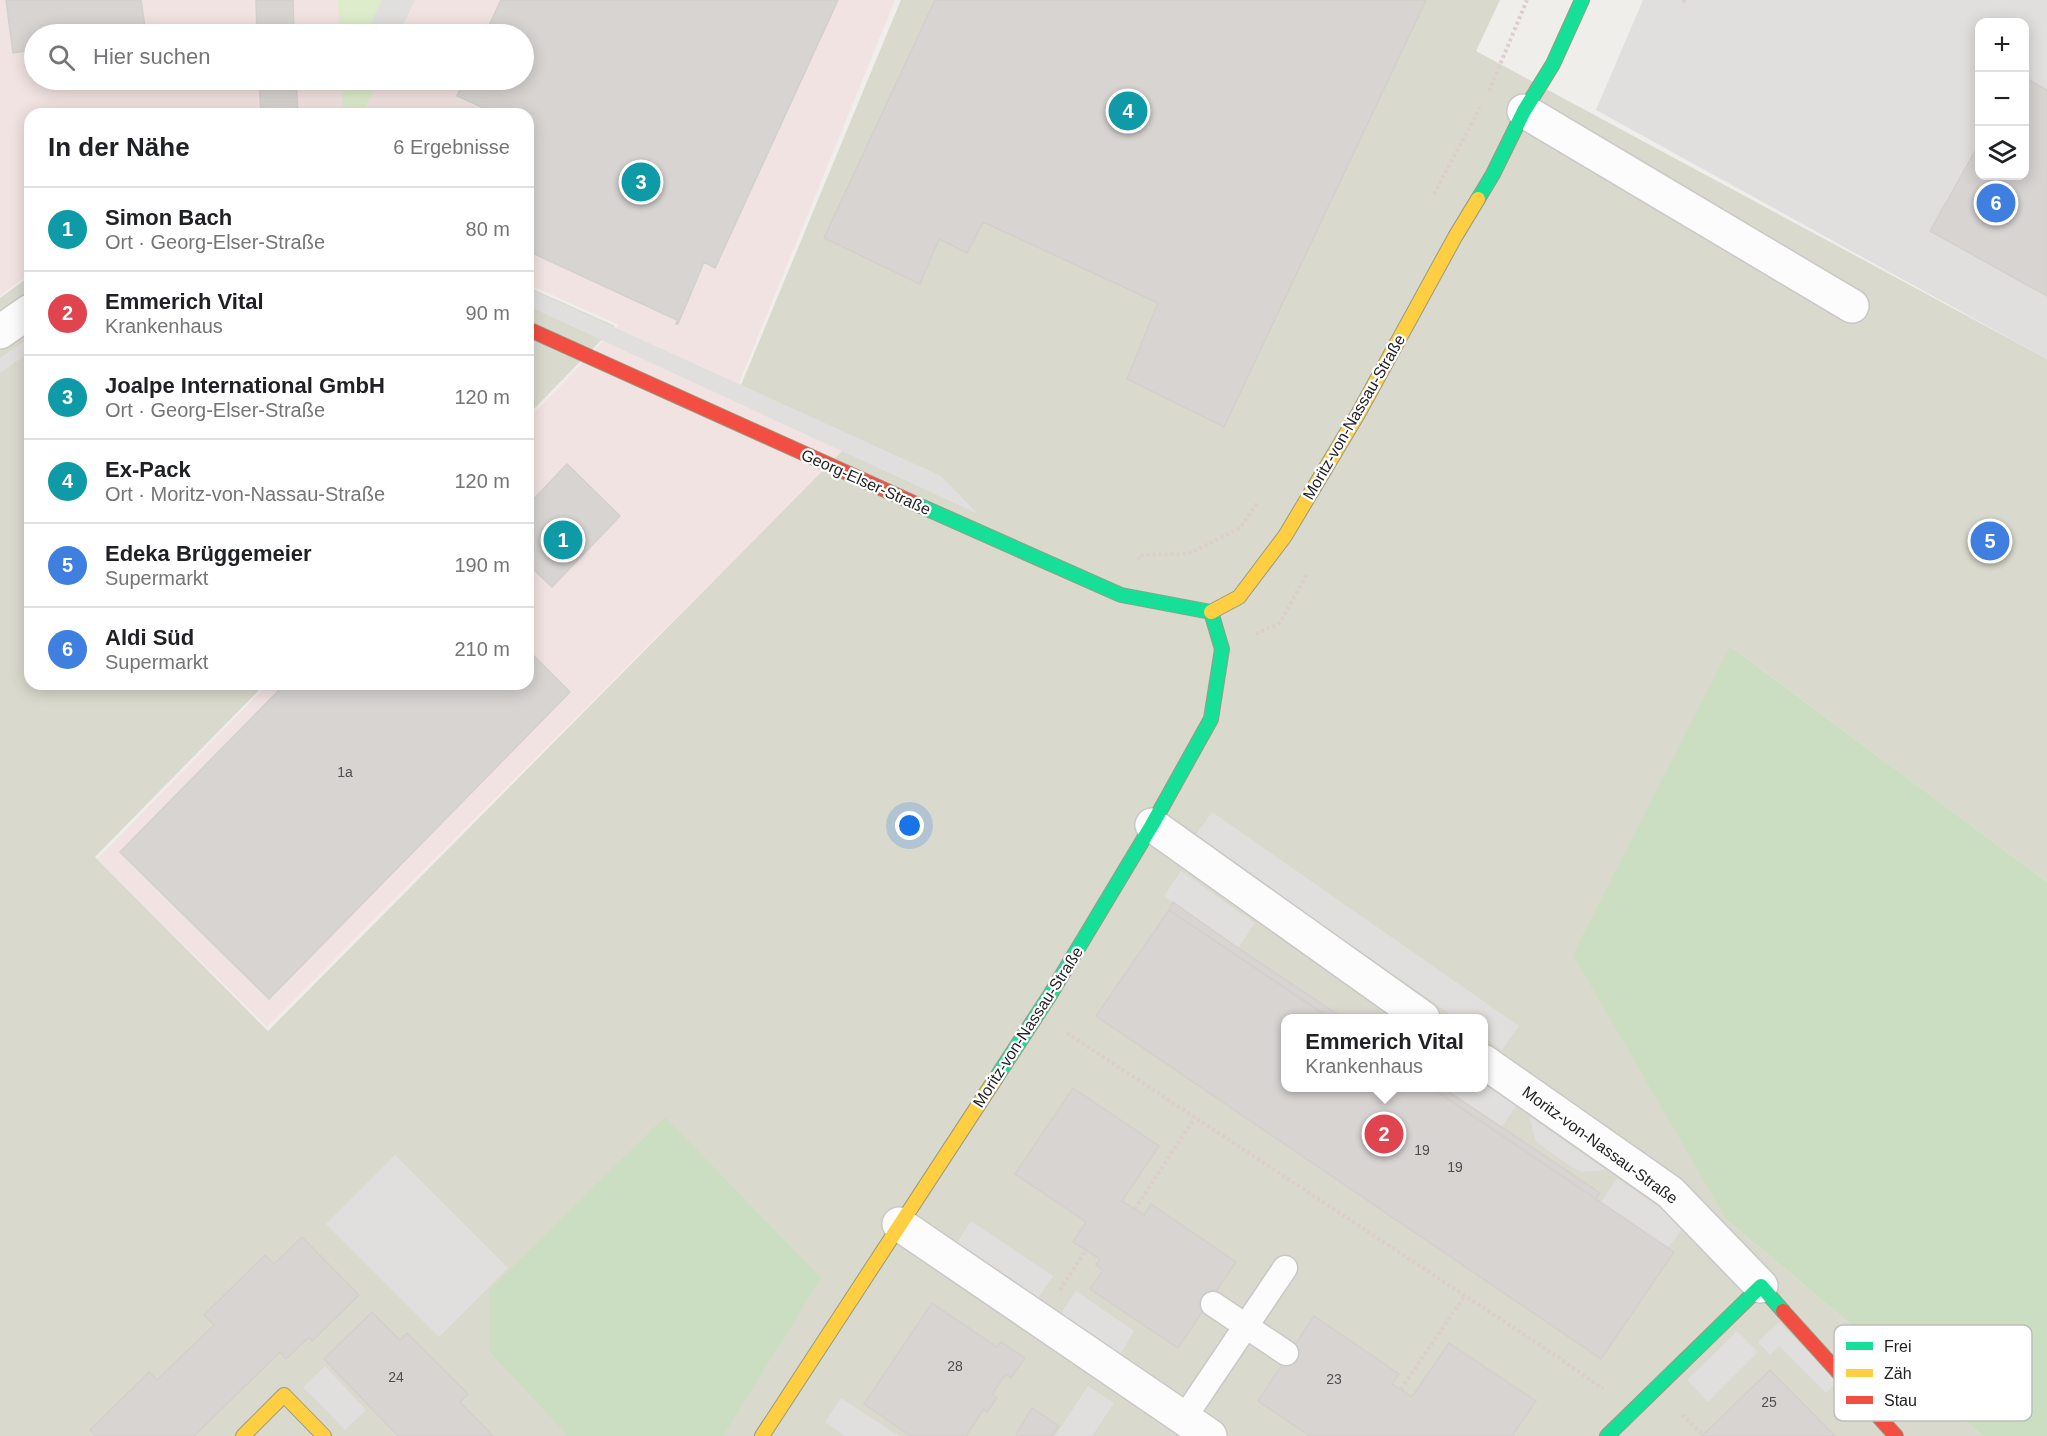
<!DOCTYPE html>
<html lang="de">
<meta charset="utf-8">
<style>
:root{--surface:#fff;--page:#f6f6f6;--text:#202124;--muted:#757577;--line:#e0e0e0;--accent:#2563eb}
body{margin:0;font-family:Helvetica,sans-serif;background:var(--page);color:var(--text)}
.controls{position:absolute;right:18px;top:18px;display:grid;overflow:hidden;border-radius:12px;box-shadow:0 3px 15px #0003}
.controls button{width:54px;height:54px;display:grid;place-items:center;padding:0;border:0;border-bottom:2px solid var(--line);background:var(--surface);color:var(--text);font:30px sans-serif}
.you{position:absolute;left:910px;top:826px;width:21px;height:21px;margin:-15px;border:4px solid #fff;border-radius:50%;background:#1a73e8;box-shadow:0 0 0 9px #1a73e833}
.badge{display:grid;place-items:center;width:39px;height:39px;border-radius:50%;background:var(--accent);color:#fff;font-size:20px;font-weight:700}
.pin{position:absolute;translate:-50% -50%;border:3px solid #fff;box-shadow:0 2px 6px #0006}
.popup{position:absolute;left:1281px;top:1014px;width:207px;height:78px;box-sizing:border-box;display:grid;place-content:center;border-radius:12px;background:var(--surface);filter:drop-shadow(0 2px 4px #0005);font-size:20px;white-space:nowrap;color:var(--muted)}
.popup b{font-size:22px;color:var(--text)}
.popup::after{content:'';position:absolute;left:50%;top:100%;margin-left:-12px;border:12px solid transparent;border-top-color:var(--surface)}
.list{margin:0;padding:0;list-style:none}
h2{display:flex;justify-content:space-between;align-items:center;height:78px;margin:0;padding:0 24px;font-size:26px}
h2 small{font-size:20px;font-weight:400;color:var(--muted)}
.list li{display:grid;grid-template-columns:39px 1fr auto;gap:18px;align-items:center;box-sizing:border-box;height:84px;padding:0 24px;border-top:2px solid var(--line)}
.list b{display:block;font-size:22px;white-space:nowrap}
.list p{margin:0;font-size:20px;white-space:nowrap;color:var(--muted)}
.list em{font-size:20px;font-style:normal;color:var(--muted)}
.icon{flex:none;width:33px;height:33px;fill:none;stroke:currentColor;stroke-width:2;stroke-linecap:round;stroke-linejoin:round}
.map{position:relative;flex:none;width:2047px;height:1436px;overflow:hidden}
.search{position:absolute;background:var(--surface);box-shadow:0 3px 15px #0003;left:24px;top:24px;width:510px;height:66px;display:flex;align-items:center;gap:15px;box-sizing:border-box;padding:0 21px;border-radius:33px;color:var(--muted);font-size:22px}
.panel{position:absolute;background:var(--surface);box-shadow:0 3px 15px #0003;left:24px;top:108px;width:510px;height:582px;border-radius:18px}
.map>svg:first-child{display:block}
.commercial{fill:#f1e3e1;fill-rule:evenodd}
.construction{fill:#d9d9cd;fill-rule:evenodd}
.grass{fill:#ddeccb}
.forest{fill:#cbdec1}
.parking{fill:#e0dfde}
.building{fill:#d7d4d2;stroke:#d3d0cc;stroke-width:1.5}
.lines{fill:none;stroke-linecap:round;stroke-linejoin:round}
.lane-casing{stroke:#c9c8c7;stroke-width:27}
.street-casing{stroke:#c9c8c7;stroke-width:36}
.fast-casing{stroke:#999a82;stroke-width:16}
.slow-casing{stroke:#999a82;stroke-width:16}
.jam-casing{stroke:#999a82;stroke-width:16}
.path{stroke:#dccecd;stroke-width:4;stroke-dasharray:3 3;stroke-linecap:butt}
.lane{stroke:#fdfcfc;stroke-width:24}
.street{stroke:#fdfcfc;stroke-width:33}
.fast{stroke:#16e098;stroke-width:14}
.slow{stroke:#ffcf43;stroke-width:14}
.jam{stroke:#f24e42;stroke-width:14}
.labels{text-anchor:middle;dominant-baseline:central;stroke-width:4.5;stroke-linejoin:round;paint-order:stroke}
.number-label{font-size:14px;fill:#4f4e4e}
.street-label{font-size:16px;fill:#222;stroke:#fff}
.key{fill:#fff;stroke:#bdbdbd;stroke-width:1.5}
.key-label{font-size:16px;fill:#222}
</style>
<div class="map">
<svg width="2047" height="1436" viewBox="0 0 2047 1436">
<rect width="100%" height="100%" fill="#f0eeeb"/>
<path class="commercial" d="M0 0H895L739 383 853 440 267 1027 97 859 268 684H528V419L619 325 528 284V114H30V274L0 296ZM34 34H524V80H34Z"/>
<path class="construction" d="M901 0H1500L1476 51 2047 359V882L1730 646 1727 1220 1983 1436H0V298L30 276V684H265L95 857 268 1031 854 439 741 385ZM1285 1018H1483V1088H1285Z
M528 287 615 326 528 415Z"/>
<path class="grass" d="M338 0H382L366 34H340Z
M342 80H369L377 83 362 114H343Z"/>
<path class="forest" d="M1730 646 2047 882V1436H1983L1727 1220 1573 955Z
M665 1117 821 1278 723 1436H568L489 1351V1290Z"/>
<path class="parking" d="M382 0H415L399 34H366Z
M1643 0H2047V90L2025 77 2024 22H1980L1979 142 1930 230 2047 296V359L1596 110Z
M528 288 941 476 978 514 528 306Z
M30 337V352L0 373V358Z
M1212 812 1519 1026 1502 1050 1483 1037V1018H1456L1195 836Z
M1181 871 1255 923 1238 948 1164 896Z
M1483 1084 1516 1106 1501 1128 1443 1088H1483Z
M1529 1116 1606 1170 1582 1172 1573 1168 1536 1142Z
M395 1155 508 1268 439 1337 326 1224Z
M1617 1178 1685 1225 1666 1251 1600 1204Z
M971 1221 1053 1276 1036 1301 955 1246Z
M1076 1291 1134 1331 1119 1356 1059 1316Z
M1779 1322 1838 1381 1826 1393 1779 1346 1770 1355 1758 1342Z
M1737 1331 1758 1352 1708 1402 1687 1380Z
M325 1366 366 1410 345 1430 303 1387Z
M1088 1386 1114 1403 1092 1436H1055Z
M841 1398 899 1436H845L825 1422Z"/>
<path class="building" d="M6 0H141L146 34H34V50L13 53Z
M256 0H293L294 34H257Z
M501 0H838L715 268 704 262 678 324H676L677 320 528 251V114H497L457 96 465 80H524V34H485Z
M935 0H1426L1224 427 1127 379 1158 303 983 222 967 253 939 239 920 284 824 238Z
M2024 77 2047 90V296L1930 231 1980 142V176H2024Z
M259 80H296L298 114H261Z
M567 464 620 516 552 587 528 564V505Z
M528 650 570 692 269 999 120 852 285 684H528Z
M1173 902 1238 948 1343 1018H1329L1169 910Z
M1169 910 1330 1018H1285V1088H1432L1674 1252 1601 1359 1096 1016Z
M1073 1088 1159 1146 1122 1201 1144 1215 1151 1204 1236 1262 1178 1348 1090 1289 1103 1270 1096 1265 1100 1259 1073 1242 1086 1222 1015 1174Z
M1431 1088H1443L1600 1193 1596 1199Z
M302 1237 359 1295 312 1341 309 1337 286 1359 280 1352 194 1436H96L90 1430 149 1372 157 1380 214 1325 204 1315 265 1255 274 1264Z
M932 1303 997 1347 1001 1342 1025 1358 1011 1378 1006 1374 992 1394 997 1398 987 1412 984 1409 966 1436H911L864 1404Z
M372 1312 400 1340 407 1333 468 1394 460 1402 493 1436H398L324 1359Z
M1314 1316 1399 1374 1392 1384 1412 1397 1449 1343 1536 1401 1512 1436H1310L1258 1401Z
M1770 1370 1835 1436H1702L1703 1435Z
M1032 1408 1059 1426 1052 1436H1018L1016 1434Z"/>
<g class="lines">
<defs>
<path id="lane" d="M1213 1304 1286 1353
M1184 1418 1285 1268"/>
<path id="street" d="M1524 111 1852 306
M0 332 30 311
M1152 825 1423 1018
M1483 1061 1670 1192 1761 1286
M899 1224 1210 1436"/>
<path id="fast" d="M1478 199 1493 174 1524 111 1553 64 1582 0
M916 504 1121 595 1211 612
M996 1078 1050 995 1152 825 1211 719 1222 649 1211 612
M1607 1436 1761 1286 1783 1311"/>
<path id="slow" d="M1211 612 1239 597 1285 536 1358 414 1455 237 1478 199
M243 1436 284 1395 324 1436
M762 1436 996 1078"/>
<path id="jam" d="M528 329 916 504
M1783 1311 1896 1436"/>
</defs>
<use href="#lane" class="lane-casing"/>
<use href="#street" class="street-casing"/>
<use href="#fast" class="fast-casing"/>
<use href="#slow" class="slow-casing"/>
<use href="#jam" class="jam-casing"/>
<path class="path" d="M1683 0 1685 2
M1489 91 1527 0
M1434 194 1480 108
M1138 560 1140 555 1188 554 1240 528 1258 502
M1256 634 1280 623 1307 574
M1067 1033 1558 1357 1603 1389
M1135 1209 1195 1117
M1060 1290 1086 1250
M1401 1389 1465 1295
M1682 1415 1703 1435"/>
<use href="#lane" class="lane"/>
<use href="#street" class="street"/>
<use href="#fast" class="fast"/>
<use href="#slow" class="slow"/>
<use href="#jam" class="jam"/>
</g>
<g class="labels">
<g class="number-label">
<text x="345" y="772">1a</text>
<text x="1422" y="1150">19</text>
<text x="1455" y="1167">19</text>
<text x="955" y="1366">28</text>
<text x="396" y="1377">24</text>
<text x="1334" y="1379">23</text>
<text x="1769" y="1402">25</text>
</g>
<g class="street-label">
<text transform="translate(1354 417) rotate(-60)">Moritz-von-Nassau-Straße</text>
<text transform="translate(866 482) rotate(24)">Georg-Elser-Straße</text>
<text transform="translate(1028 1027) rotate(-57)">Moritz-von-Nassau-Straße</text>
<text transform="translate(1600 1145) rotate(36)">Moritz-von-Nassau-Straße</text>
</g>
</g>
<rect x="1834" y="1325" width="198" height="96" rx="9" class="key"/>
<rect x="1846" y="1342" width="27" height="8" fill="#16e098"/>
<rect x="1846" y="1369" width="27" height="8" fill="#ffcf43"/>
<rect x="1846" y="1396" width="27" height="8" fill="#f24e42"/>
<g class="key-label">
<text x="1884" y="1352">Frei</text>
<text x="1884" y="1379">Zäh</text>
<text x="1884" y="1406">Stau</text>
</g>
</svg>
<div class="controls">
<button>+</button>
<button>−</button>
<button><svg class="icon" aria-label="layers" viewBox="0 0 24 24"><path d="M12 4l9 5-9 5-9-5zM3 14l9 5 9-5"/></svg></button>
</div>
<div class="you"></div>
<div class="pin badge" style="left:563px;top:540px;background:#0f9aa8">1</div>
<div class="pin badge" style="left:1384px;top:1134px;background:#e0444e">2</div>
<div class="popup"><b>Emmerich Vital</b>Krankenhaus</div>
<div class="pin badge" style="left:641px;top:182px;background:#0f9aa8">3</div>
<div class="pin badge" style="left:1128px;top:111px;background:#0f9aa8">4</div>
<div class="pin badge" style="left:1990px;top:541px;background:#3f7fe0">5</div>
<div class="pin badge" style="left:1996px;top:203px;background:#3f7fe0">6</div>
<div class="search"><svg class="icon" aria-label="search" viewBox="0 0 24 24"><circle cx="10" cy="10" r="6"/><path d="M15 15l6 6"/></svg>Hier suchen</div>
<section class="panel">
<h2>In der Nähe<small>6 Ergebnisse</small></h2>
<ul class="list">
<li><span class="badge" style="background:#0f9aa8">1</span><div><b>Simon Bach</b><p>Ort · Georg-Elser-Straße</p></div><em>80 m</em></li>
<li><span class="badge" style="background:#e0444e">2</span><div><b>Emmerich Vital</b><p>Krankenhaus</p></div><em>90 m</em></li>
<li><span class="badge" style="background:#0f9aa8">3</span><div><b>Joalpe International GmbH</b><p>Ort · Georg-Elser-Straße</p></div><em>120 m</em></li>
<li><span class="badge" style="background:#0f9aa8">4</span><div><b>Ex-Pack</b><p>Ort · Moritz-von-Nassau-Straße</p></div><em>120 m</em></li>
<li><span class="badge" style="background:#3f7fe0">5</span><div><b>Edeka Brüggemeier</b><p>Supermarkt</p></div><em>190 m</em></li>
<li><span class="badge" style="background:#3f7fe0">6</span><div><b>Aldi Süd</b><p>Supermarkt</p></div><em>210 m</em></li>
</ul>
</section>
</div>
